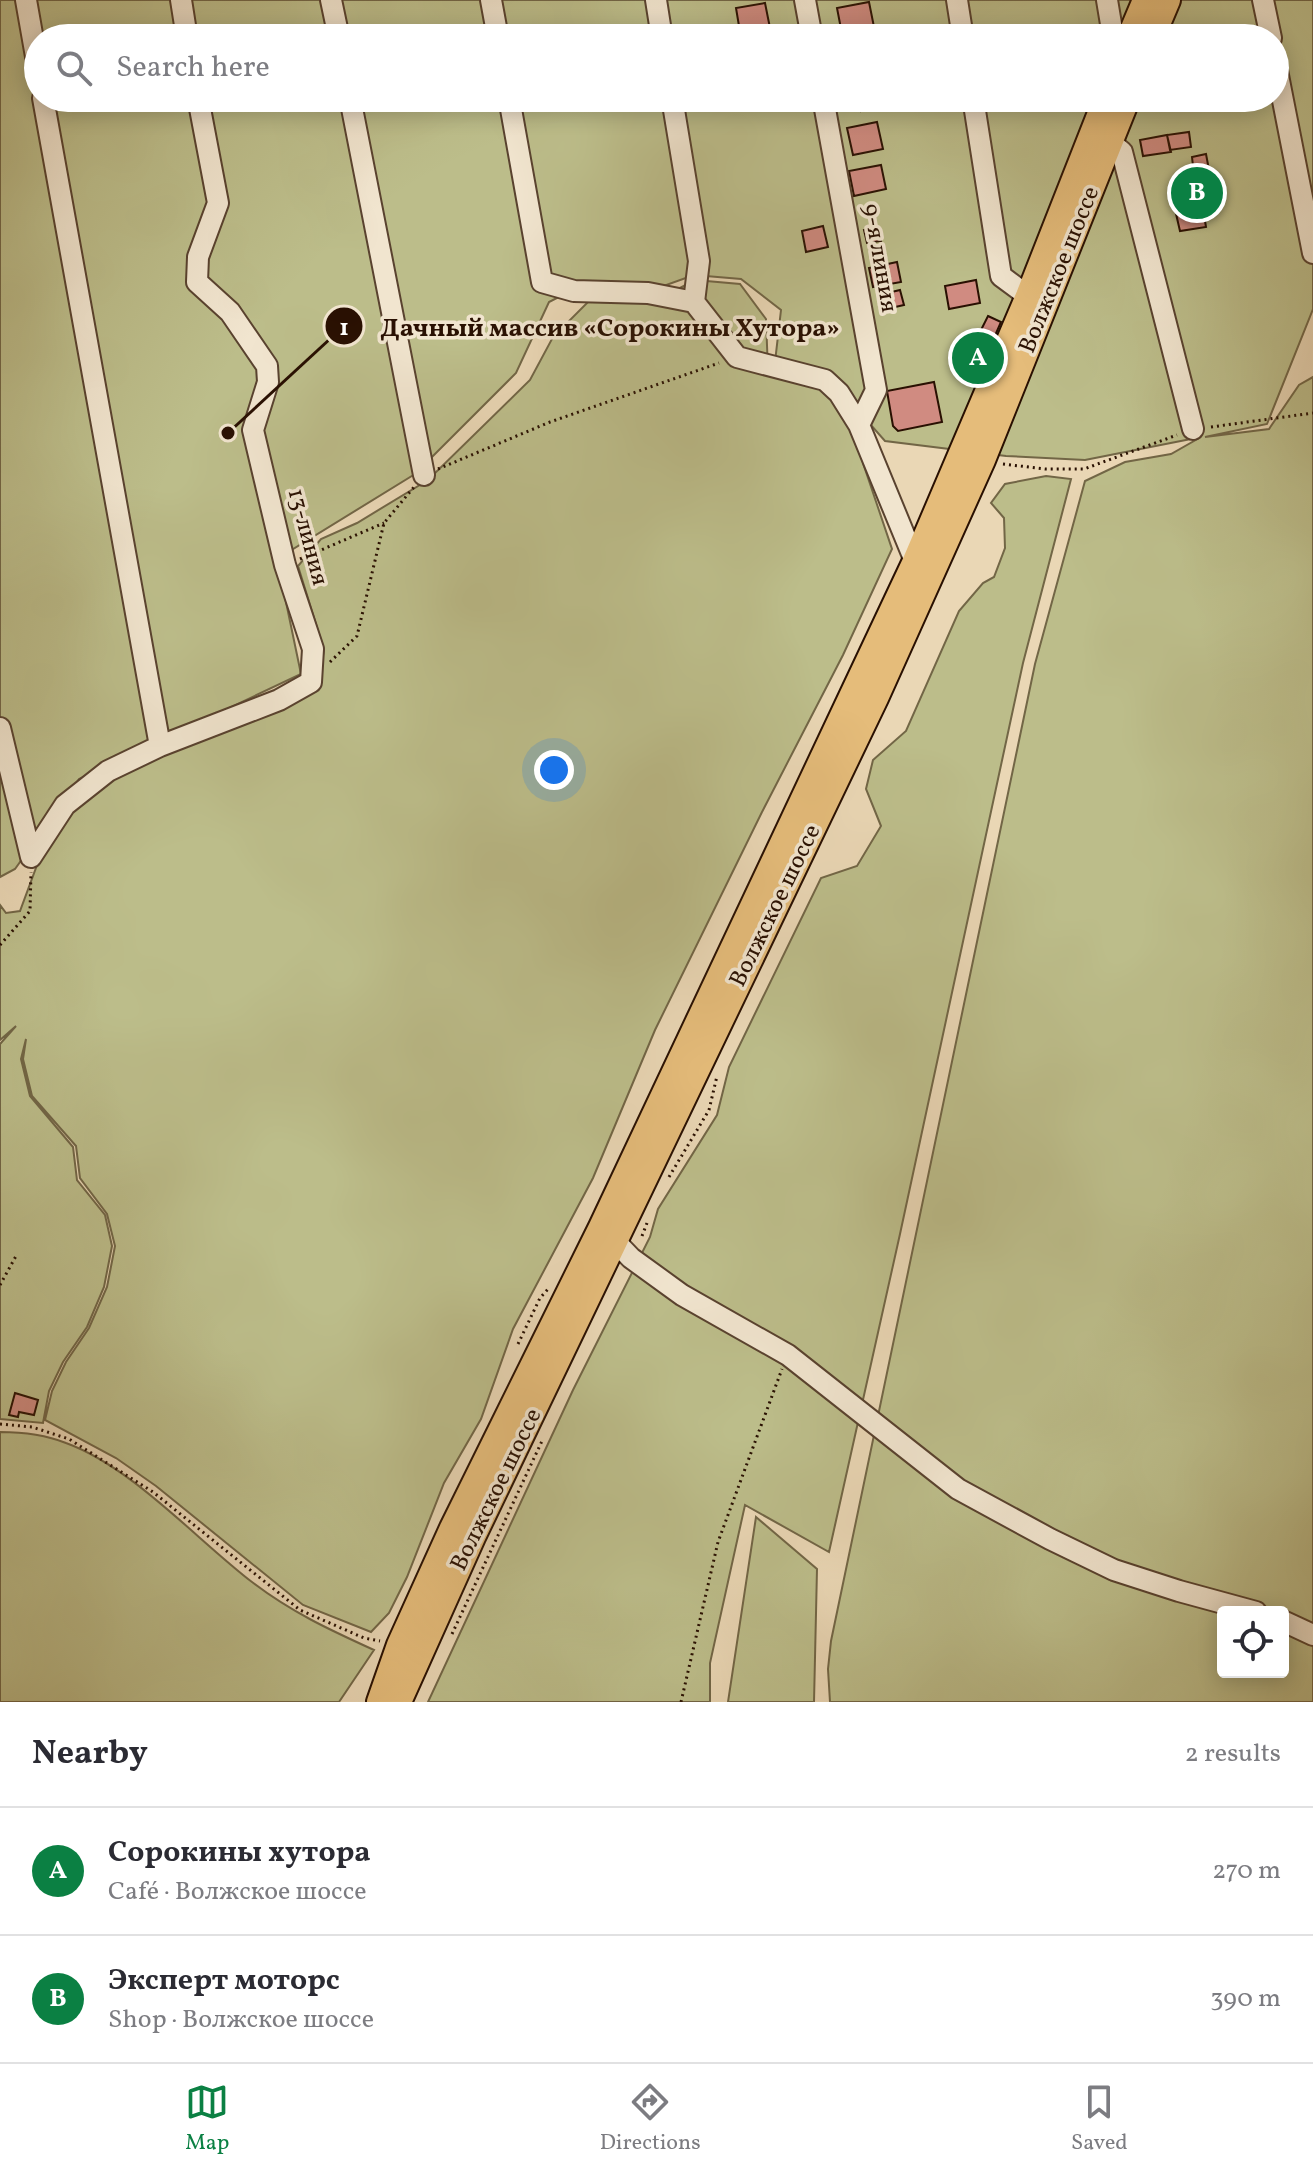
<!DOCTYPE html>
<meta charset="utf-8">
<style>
:root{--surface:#fff;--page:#f7f7f7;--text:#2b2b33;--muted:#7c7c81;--line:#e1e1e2;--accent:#0b8043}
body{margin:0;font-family:Vollkorn,serif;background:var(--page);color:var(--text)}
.controls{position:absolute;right:24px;bottom:24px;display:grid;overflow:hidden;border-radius:8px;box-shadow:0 4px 20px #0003}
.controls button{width:72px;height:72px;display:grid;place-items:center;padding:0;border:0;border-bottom:2px solid var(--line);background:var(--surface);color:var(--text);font:40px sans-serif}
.you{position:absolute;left:554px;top:770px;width:28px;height:28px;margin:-20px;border:6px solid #fff;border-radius:50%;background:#1a73e8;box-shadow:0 0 0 12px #1a73e833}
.badge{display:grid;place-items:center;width:52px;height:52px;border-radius:50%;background:var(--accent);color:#fff;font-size:26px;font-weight:700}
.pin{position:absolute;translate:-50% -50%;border:4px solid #fff;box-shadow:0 2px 8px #0006}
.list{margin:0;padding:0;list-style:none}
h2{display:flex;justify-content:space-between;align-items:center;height:104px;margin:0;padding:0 32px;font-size:34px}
h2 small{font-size:26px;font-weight:400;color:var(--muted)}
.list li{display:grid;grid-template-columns:52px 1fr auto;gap:24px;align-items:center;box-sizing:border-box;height:128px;padding:0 32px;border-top:2px solid var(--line)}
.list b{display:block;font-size:30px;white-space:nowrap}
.list p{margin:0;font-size:26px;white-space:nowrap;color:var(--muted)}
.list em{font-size:26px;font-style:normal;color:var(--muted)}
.icon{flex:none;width:44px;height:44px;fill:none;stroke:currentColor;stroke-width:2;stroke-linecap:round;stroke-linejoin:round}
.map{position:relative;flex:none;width:1313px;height:1702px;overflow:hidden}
.search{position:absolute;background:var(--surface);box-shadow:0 4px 20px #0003;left:24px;right:24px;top:24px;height:88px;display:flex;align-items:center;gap:20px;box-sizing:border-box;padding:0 28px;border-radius:44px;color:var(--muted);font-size:30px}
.sheet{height:360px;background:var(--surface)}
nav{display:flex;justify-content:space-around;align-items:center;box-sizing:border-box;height:112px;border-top:2px solid var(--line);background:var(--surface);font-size:22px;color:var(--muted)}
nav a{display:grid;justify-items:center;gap:4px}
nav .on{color:var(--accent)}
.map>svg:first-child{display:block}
.green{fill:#bcbd8a;stroke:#726646;stroke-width:2;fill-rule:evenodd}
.building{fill:#d08b81;stroke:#291002;stroke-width:2}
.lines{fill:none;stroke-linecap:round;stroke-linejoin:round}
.minor-casing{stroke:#59422f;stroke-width:24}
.major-casing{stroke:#291002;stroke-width:28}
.path{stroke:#291002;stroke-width:3;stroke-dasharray:2 4;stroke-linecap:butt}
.minor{stroke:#f1e5cf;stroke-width:20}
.major{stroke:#e5bc7a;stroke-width:24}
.labels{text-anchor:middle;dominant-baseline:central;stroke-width:7;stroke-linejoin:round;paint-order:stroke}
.street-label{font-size:24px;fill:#291002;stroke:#f1e5cf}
.leader{fill:none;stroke:#291002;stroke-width:3}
.callout-dot{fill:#291002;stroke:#f1e5cf;stroke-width:3}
.mark-label{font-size:24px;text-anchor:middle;font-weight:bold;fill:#fff}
.callout-label{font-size:26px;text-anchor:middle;font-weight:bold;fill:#291002;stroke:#f1e5cf;stroke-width:7;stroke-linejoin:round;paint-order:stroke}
</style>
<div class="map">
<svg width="1313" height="1702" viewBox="0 0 1313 1702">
<rect width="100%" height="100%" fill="#ead7b5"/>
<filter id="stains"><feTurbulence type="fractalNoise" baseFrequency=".0025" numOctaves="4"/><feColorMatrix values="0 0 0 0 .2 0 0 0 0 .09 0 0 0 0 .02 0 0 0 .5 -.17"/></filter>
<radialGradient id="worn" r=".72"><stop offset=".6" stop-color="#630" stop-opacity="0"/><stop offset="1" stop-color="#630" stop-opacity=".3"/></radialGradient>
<path class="green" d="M0 0H1313V309L1267 424 1205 437 1269 429 1299 385 1313 377V1702H830L828 1669 831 1641 1035 664 1085 481 1125 462 1171 454 1201 437 1085 460 1006 456 885 441 824 372 775 362 781 310 741 279 694 275 658 288 582 285 549 302 516 373 415 474 277 559 301 674 79 779 15 869 0 877ZM38 38H1275V98H38ZM1223 1612H1283V1672H1223Z
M695 280 740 284 766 319 768 371 821 386 847 416 859 438 863 463 892 549 843 655 762 812 655 1030 593 1178 513 1329 481 1419 444 1483 407 1577 389 1613 371 1632 303 1605 156 1486 116 1458 45 1420 52 1391 66 1362 89 1328 107 1287 115 1246 107 1214 80 1178 76 1146 32 1096 23 1059 26 1039 21 1059 30 1096 73 1147 77 1180 105 1215 112 1246 104 1287 87 1327 63 1362 49 1391 43 1423 0 1419V1044L16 1026 0 1040V905L6 913 20 911 43 849 66 811 108 775 317 688 324 650 298 566 321 539 357 523 428 480 530 380 553 337 591 299 655 301Z
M1046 476 1071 479 1023 663 900 1234 829 1552 745 1505 710 1663V1702H428L573 1390 650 1237 658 1209 717 1115 729 1067 821 878 857 866 881 826 866 789 873 760 906 731 959 611 983 583 994 577 1005 548 1004 518 991 503 1005 484Z
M0 1432C22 1432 46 1435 66 1443 132 1467 196 1539 252 1582 291 1612 330 1630 374 1650L339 1702H0Z
M756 1517 817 1569 814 1702H728Z"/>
<path class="building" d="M869 2 874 27 842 34 837 8Z
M765 3 771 33 741 38 736 8Z
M859 98H888L889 106 861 111Z
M877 122 883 149 853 155 847 128Z
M1189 132 1191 147 1170 150 1167 135Z
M1167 135 1171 152 1143 156 1140 140Z
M1206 154 1215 202 1207 204 1209 214 1204 215 1206 227 1180 231 1174 205 1178 203V198L1185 188 1190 187 1187 168 1193 166 1192 157Z
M881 165 886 189 854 196 849 171Z
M823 226 828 247 806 252 802 231Z
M878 227 881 241 867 243 864 230Z
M897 262 901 282 873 287 869 268Z
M976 280 980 303 949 309 945 286Z
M900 290 904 305 882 310 879 295Z
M988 316 1001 322 994 338 980 332Z
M982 337 992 342 975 378 964 374Z
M934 382 942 422 898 431 893 426 887 391Z
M15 1393 38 1400 34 1415 19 1412 18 1417 9 1415Z"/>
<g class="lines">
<defs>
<path id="minor" d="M26 0 38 68
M181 0 187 38
M331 0 339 38
M491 0 498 38
M656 0 662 38
M805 0 812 38
M957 0 963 38
M1107 0 1112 30 1122 38
M1263 0 1271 38
M1275 60 1313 253
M43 98 160 746
M350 98 424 475
M509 98 542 282 574 291 648 293 694 302 737 357 825 380 839 393 859 425 915 561
M672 98 699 261 694 302
M823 98 876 390 859 425
M973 98 1001 276 1028 296
M1110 142 1122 152 1193 429
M0 728 31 857
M31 857 65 805 108 771 160 746 279 700 311 682 313 649 285 565 253 430 268 382 267 366 230 312 197 282 198 257 218 203 198 98
M607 1233 631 1258 682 1295 788 1355 958 1489 1050 1539 1114 1570 1179 1591 1256 1612
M1283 1621 1313 1635"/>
<path id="major" d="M1129 38 1145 0
M1152 38 1168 0
M379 1702 399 1645 452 1528 601 1227 915 561 1028 296 1106 98
M399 1702 473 1537 876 698 983 460 1128 98"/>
</defs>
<use href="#minor" class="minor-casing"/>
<use href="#major" class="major-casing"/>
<path class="path" d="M1211 427 1313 413
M1003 464 1045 469H1084L1177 435
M438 469 550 422 719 363
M300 559 384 523
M330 662 357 636 384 523 414 487
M0 945 30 911 31 872
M669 1177 709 1110 717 1076
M642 1236 647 1223
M0 1285 16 1256
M518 1344 540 1298 549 1288
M0 1424 32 1427 69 1439 153 1492 300 1610 364 1638 380 1641
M452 1634 542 1441
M681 1702 718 1542 782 1369"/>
<use href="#minor" class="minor"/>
<use href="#major" class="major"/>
</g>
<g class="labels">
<g class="street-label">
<text transform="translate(879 258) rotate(80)">9-я линия</text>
<text transform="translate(1060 270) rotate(-68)">Волжское шоссе</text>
<text transform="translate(307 537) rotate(75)">13-линия</text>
<text transform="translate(776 906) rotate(-64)">Волжское шоссе</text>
<text transform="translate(497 1490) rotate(-64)">Волжское шоссе</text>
</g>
</g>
<path class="leader" d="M228 433L344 326"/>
<g class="callout-dot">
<circle cx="228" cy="433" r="8"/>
<circle cx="344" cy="326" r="20"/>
</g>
<g class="mark-label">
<text x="344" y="335">1</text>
</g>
<g class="callout-label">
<text x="610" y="336">Дачный массив «Сорокины Хутора»</text>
</g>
<rect width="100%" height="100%" filter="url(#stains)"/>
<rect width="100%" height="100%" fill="url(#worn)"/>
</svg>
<div class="controls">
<button><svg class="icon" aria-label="locate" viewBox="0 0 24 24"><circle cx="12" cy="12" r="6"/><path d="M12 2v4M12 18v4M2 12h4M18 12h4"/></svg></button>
</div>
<div class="you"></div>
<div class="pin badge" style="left:978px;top:358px">A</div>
<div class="pin badge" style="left:1197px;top:193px">B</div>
<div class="search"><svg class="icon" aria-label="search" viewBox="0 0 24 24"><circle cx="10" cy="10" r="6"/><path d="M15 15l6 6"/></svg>Search here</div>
</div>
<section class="sheet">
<h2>Nearby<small>2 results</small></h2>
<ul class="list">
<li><span class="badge">A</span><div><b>Сорокины хутора</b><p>Café · Волжское шоссе</p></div><em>270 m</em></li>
<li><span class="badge">B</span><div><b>Эксперт моторс</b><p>Shop · Волжское шоссе</p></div><em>390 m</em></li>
</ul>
</section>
<nav>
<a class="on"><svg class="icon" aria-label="map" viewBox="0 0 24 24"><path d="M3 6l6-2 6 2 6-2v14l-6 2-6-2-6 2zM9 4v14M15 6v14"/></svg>Map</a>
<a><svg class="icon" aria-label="directions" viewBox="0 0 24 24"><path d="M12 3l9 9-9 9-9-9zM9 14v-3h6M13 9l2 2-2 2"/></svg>Directions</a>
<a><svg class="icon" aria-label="saved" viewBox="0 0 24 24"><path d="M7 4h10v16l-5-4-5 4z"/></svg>Saved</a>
</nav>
